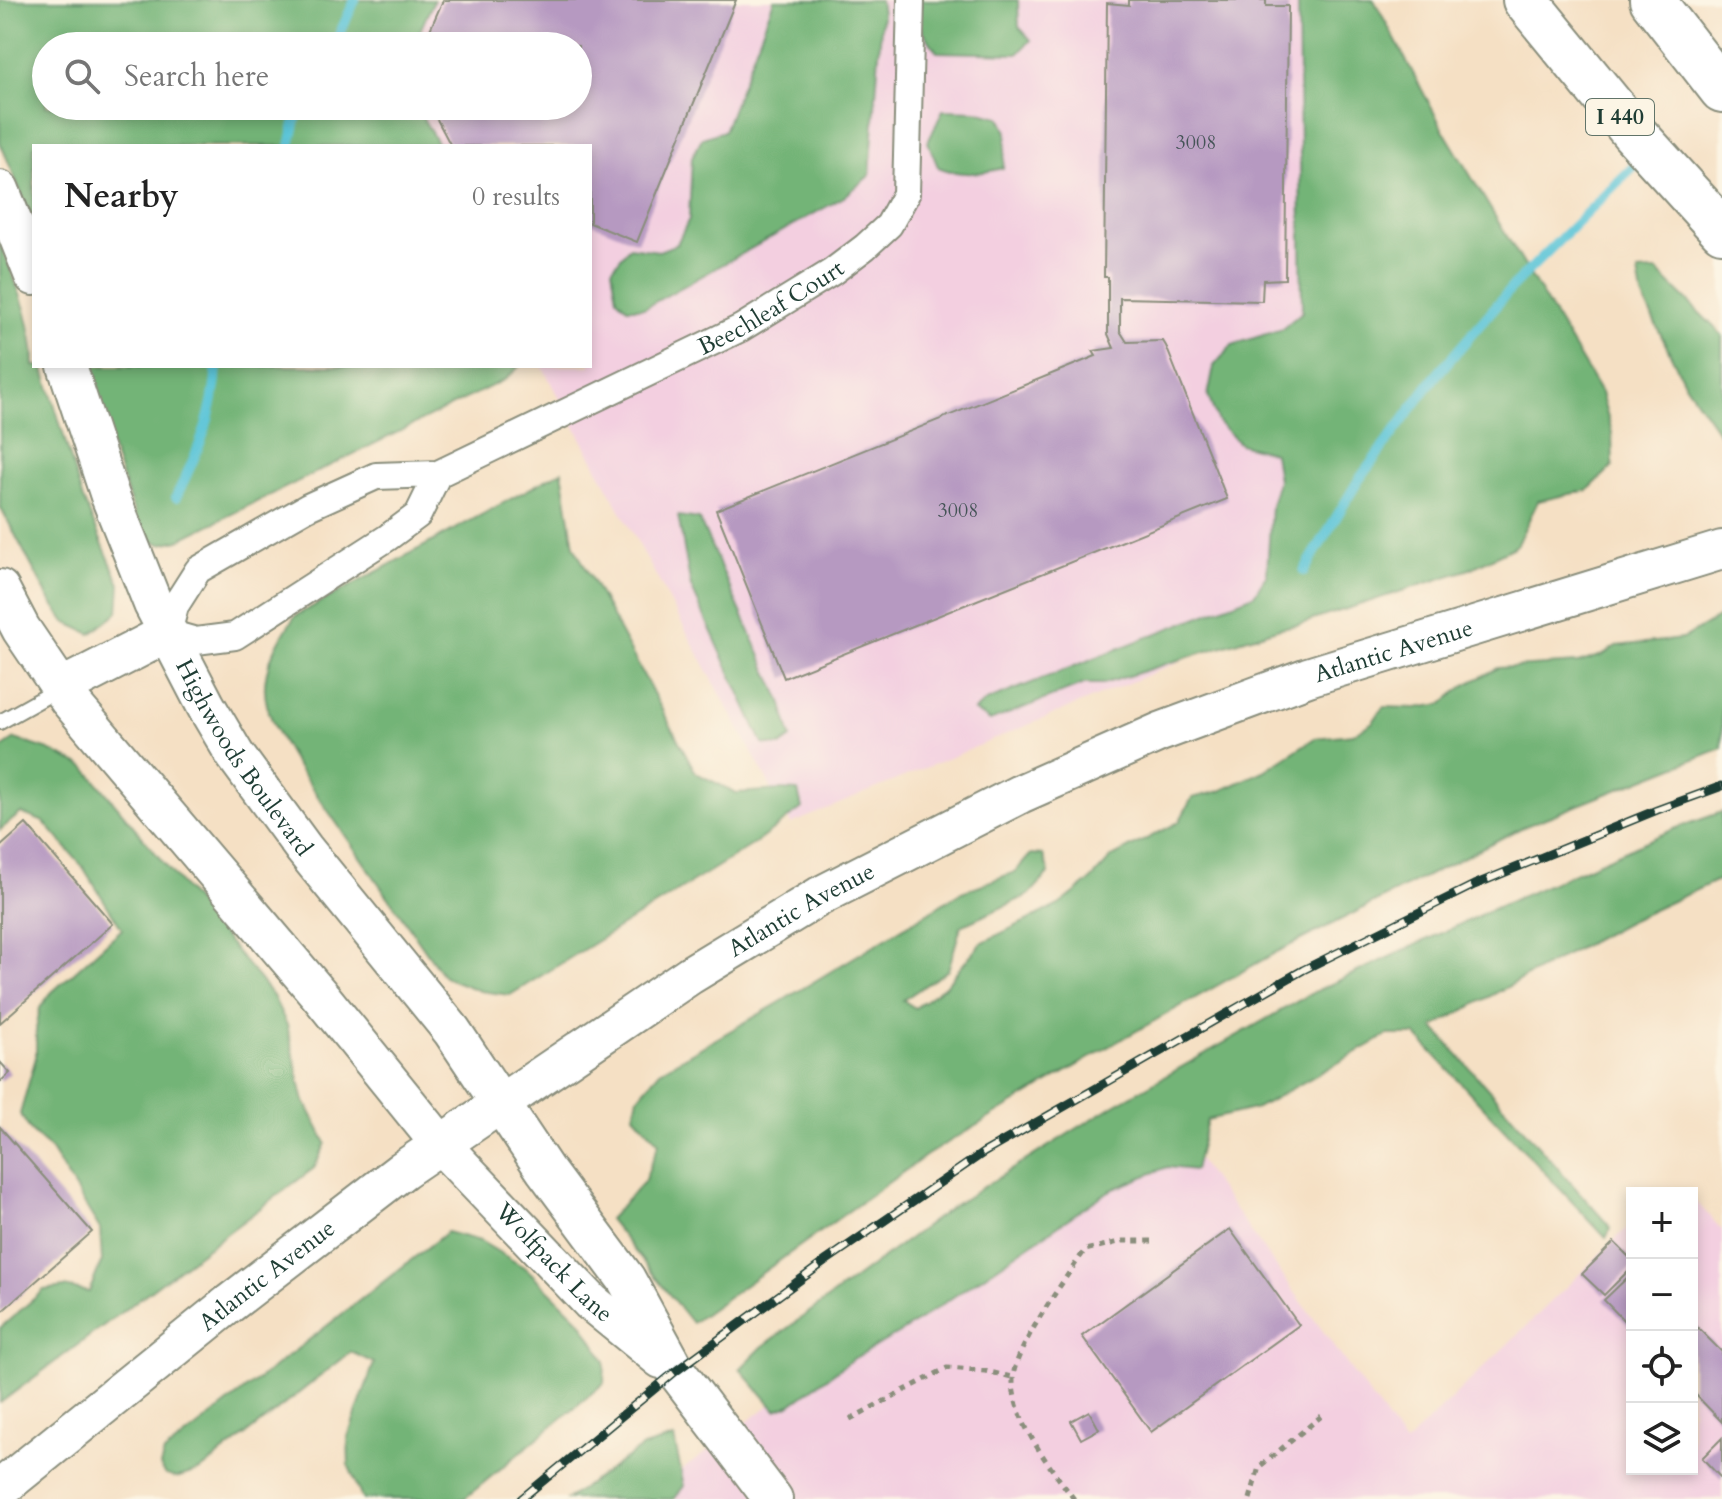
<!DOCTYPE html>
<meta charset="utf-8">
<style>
:root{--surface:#fff;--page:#f6f6f6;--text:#222;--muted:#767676;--line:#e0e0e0}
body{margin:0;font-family:Cardo,serif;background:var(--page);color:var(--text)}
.controls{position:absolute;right:24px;bottom:24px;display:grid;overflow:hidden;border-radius:0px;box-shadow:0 4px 12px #0003}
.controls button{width:72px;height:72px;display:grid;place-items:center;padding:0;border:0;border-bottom:2px solid var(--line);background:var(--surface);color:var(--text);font:40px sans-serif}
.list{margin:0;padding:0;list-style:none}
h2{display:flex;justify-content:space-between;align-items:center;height:104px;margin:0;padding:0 32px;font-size:34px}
h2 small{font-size:26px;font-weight:400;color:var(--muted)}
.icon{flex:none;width:44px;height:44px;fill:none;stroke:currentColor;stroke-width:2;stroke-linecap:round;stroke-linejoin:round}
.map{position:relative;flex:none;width:1722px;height:1499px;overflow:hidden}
.search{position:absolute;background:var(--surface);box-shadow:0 4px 12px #0003;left:32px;top:32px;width:560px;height:88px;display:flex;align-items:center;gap:20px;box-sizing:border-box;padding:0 28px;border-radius:44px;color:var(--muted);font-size:30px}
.panel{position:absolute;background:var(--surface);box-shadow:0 4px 12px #0003;left:32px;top:144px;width:560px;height:224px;border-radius:0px}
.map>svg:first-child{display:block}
.built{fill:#f3cfe0}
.forest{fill:#73b477;stroke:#497856;stroke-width:2}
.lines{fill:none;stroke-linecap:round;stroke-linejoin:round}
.stream{stroke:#5cc5d8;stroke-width:10}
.building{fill:#b699c1}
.lane-casing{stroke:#8a8e7c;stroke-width:18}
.street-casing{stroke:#8a8e7c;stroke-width:30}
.secondary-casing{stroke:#8a8e7c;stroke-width:42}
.highway-casing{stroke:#8a8e7c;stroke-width:48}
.path{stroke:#8a8e7c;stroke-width:5;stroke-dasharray:6 6;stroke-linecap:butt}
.lane{stroke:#fff;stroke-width:14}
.street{stroke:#fff;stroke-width:26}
.secondary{stroke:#fff;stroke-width:38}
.highway{stroke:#fff;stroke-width:44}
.rail-casing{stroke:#1f3d34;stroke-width:9}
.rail{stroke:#fcf5e5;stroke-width:6;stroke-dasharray:18;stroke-linecap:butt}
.labels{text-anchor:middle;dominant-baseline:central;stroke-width:8;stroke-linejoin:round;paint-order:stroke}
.number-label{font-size:20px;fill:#455457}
.shield{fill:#fcf5e5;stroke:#617469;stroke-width:2}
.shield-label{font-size:22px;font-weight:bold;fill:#1f3d34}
.street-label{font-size:24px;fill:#1f3d34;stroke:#fcf5e5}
</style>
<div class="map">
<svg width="1722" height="1499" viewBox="0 0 1722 1499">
<rect width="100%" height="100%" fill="#fcf5e5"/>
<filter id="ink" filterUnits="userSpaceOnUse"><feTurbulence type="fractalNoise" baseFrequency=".0125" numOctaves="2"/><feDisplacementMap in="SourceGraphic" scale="16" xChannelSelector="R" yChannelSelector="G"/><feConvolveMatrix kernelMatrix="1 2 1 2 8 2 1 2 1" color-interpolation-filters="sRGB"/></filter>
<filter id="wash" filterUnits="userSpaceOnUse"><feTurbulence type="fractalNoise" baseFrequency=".006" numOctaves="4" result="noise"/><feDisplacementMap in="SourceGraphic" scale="32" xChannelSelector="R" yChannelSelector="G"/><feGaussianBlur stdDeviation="1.8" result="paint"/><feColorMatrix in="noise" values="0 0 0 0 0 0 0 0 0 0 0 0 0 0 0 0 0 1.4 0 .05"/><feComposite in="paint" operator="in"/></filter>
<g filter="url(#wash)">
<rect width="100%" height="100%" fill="#f5e0c4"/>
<path class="built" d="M380 0H1314L1303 610 791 824 542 366H590V146H394L367 106H578V46H356Z
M1182 1137 1405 1444 1632 1223V1469H1692V1197L1722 1230V1499H643L809 1376Z"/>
<path class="forest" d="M0 0H434L413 46H46V106H416L439 146H34V224L0 142Z
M774 0H880L882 14 870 175 844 197 644 308H627L617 298 612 269 629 247 659 251 677 244 689 219 692 157 702 138 724 131Z
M921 0H1018L1019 27 1031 40 1018 54 937 52 918 24Z
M1298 0H1374L1445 133 1601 393 1612 433 1613 466 1588 490 1538 501 1516 546 1470 569 1297 625 1280 628 1103 684H1084L990 721 974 711 986 701 1254 595 1267 574 1271 506 1278 480 1274 453 1240 444 1218 422 1208 396 1214 366 1232 345 1282 329 1302 312Z
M943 110 976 111 1000 117 1007 132 1003 168C980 174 960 176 938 167L928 142Z
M0 243C16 283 34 322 34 366H43L82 497 120 584 118 612 91 634 65 622 48 597 0 506Z
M1657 271 1722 335V437L1685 384 1642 296 1638 272Z
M83 366H520L506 379 179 540 161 544 143 538Z
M562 471 574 546 696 773 736 793 780 790 798 791 802 808 754 844 510 995 480 991 444 977 294 762C257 700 253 678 295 616Z
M678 516 699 519 781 701 791 738 780 746 763 744 691 587Z
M1722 609V748L1523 827 1277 952 1108 1047 927 1155 692 1323 609 1219 644 1182 659 1143 634 1115 638 1097 660 1071 777 1004 962 892 1015 872 1031 854 1043 855 1049 873 1029 895 961 926 948 970 903 1000 915 1008 945 986 981 943 1059 905 1090 881 1112 857 1179 822 1192 798 1220 791 1264 771 1315 738 1353 734 1373 722 1383 707 1416 708 1442 704 1465 685 1498 668 1578 663 1603 655 1616 646 1682 639 1719 617Z
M15 739 49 750 85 767 273 996 287 1025 303 1098 326 1143 314 1168 0 1403V1328L44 1290 64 1287 89 1292 102 1261 100 1229 51 1150 31 1131 20 1114 36 1057V1029L40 1008 51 993 122 929 83 867 44 822 21 813 0 830V749Z
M1722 812V878L1627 922 1433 1027 1611 1228 1606 1238 1416 1035H1388L1257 1108 1207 1120 1195 1170 1167 1167 1109 1191 903 1331 853 1359 791 1404 776 1410 740 1369 762 1347 953 1206 1116 1104 1314 992 1493 909 1674 829Z
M447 1232 480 1241 527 1269 582 1323 605 1361 604 1383 464 1499H362L349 1466 348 1437 374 1363 351 1352 201 1470 176 1478 166 1475 160 1466 164 1453Z
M674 1438 684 1486 674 1499H567L643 1447Z"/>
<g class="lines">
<path class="stream" d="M334 46 355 0
M290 146 299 106
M176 497C198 452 214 416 217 366
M1304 571 1358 481 1435 377 1513 286 1639 161"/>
</g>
<g id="blocks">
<path class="building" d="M443 0H736L637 242 590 223V146H451L430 106H578V46H423Z
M1129 0H1266V6H1288L1285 279 1263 280 1262 301 1120 298V331L1127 342 1163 341 1166 346 1227 499 784 678 716 510 1096 356 1093 351 1114 348 1108 334V277H1104L1107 3 1129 5Z
M26 824 113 924 0 1023V847Z
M0 1062 10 1073 0 1082Z
M0 1127 92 1232 0 1313Z
M1230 1229 1299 1325 1151 1432 1082 1336Z
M1614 1242 1632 1260V1267L1604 1295 1582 1274Z
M1632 1273V1329L1604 1300Z
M1692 1322 1722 1352V1422L1692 1391Z
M1089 1411 1099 1429 1081 1439 1071 1421Z
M1722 1438V1479L1702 1458Z"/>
</g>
</g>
<g filter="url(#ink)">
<use href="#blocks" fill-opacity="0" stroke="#8a8e7c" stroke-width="2"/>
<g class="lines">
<defs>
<path id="lane" d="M0 722 59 689"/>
<g id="street">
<path id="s1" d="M438 474 418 515 387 538 235 636 196 641 168 633 175 606 198 570 308 507 376 476 438 474 741 328 832 272 865 247 889 225 906 194 911 0"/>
</g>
<g id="secondary">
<path d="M0 190 34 276"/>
<path id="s2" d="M67 366 110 496 153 604 206 706 235 755 304 849 452 1031 545 1170 626 1279 676 1371 773 1499"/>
<path id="s3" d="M0 589 21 629 69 700 322 998 441 1145 591 1302 661 1359"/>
<path d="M61 688 168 633"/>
<path id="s4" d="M0 1489 229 1304 403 1170 690 975 820 896 1020 794 1160 732 1308 677 1722 550"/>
</g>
<path id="highway" d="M1525 0 1633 132 1722 230
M1652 0 1722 90"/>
</defs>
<use href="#lane" class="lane-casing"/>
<use href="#street" class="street-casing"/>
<use href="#secondary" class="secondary-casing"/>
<use href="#highway" class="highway-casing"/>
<path class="path" d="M850 1419 947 1368 985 1371 1012 1377
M1074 1499C1051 1468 1012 1420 1013 1379 1013 1350 1067 1276 1085 1250L1123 1241H1152
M1250 1499 1259 1467 1324 1414"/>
<use href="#lane" class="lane"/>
<use href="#street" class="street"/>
<use href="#secondary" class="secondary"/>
<use href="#highway" class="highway"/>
<defs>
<path id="rail" d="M521 1499 676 1371 827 1260 983 1153 1303 970 1474 885 1657 810 1722 786"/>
</defs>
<use href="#rail" class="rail-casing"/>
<use href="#rail" class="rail"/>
</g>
</g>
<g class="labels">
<g class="number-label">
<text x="1196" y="142">3008</text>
<text x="958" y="510">3008</text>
</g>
<rect class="shield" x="1586" y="99" width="68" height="36" rx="6"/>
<g class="shield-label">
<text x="1620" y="117">I 440</text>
</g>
<g class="street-label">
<text stroke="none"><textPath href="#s1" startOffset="1040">Beechleaf Court</textPath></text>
<text stroke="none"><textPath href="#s4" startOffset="1638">Atlantic Avenue</textPath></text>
<text stroke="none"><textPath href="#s2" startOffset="432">Highwoods Boulevard</textPath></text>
<text stroke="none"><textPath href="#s4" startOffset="990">Atlantic Avenue</textPath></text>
<text stroke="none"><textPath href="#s3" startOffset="874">Wolfpack Lane</textPath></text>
<text stroke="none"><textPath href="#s4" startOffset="342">Atlantic Avenue</textPath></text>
</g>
</g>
</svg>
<div class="controls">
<button>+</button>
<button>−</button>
<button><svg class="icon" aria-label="locate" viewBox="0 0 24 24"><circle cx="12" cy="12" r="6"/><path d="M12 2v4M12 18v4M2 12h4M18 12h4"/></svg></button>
<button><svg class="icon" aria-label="layers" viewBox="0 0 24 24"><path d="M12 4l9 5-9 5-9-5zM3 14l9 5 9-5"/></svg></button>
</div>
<div class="search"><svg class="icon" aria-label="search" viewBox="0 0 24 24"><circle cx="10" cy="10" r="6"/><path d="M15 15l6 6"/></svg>Search here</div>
<section class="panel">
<h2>Nearby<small>0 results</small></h2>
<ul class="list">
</ul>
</section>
</div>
